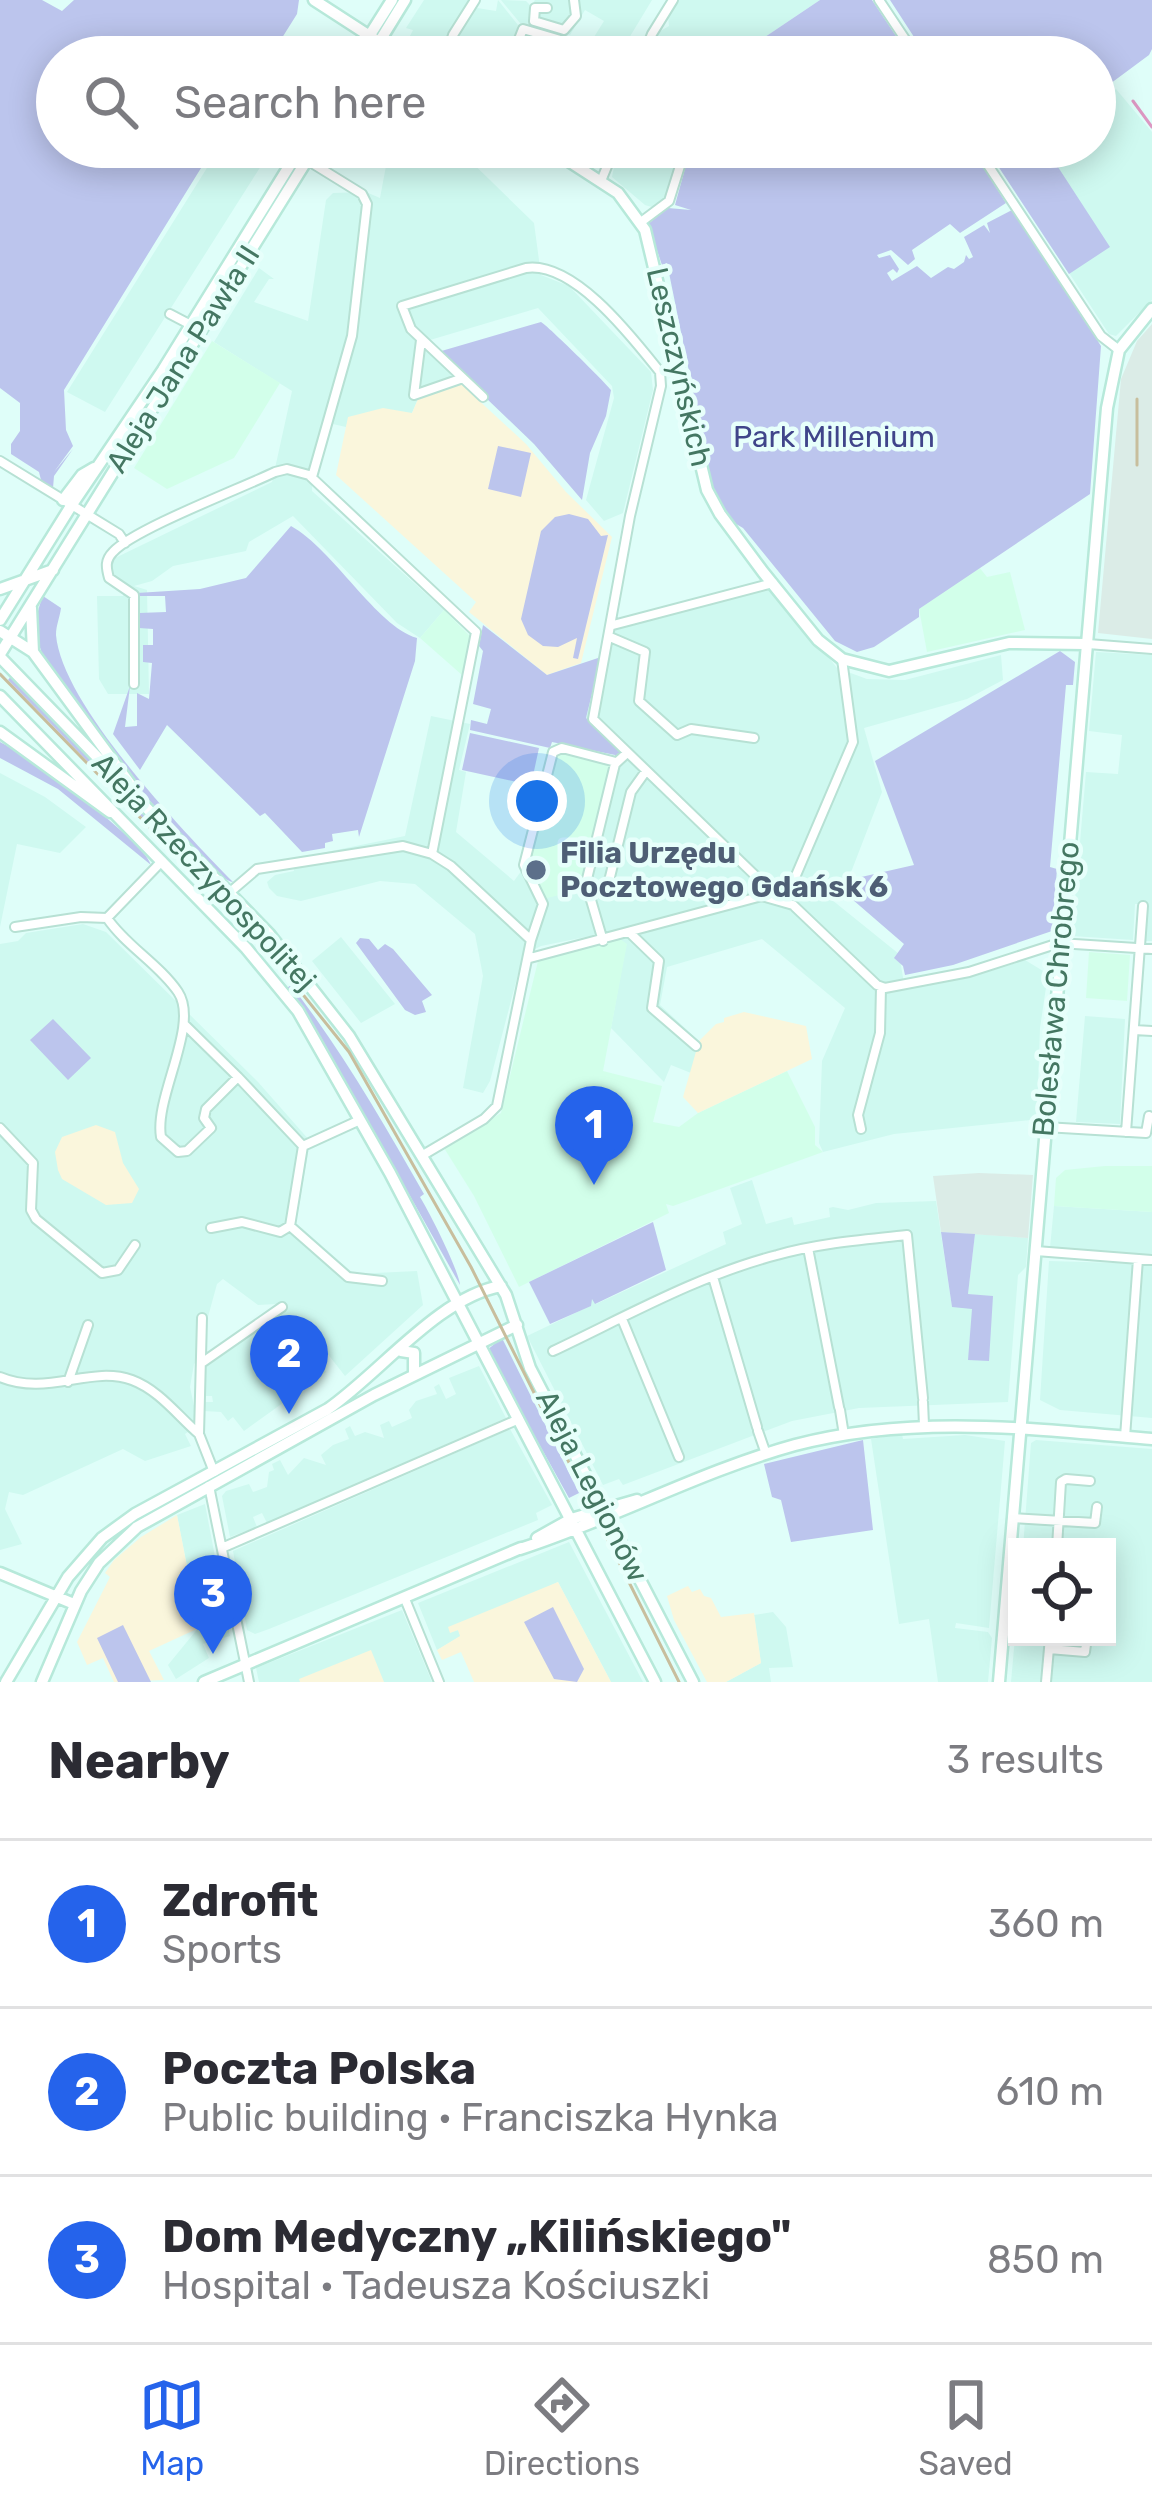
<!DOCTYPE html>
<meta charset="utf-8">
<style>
:root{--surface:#fff;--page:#f2f2f3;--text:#2b2b33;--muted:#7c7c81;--line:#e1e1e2;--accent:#2563eb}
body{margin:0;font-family:Rubik,sans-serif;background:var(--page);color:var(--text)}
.controls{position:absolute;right:36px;bottom:36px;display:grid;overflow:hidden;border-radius:0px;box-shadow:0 6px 30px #0003}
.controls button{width:108px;height:108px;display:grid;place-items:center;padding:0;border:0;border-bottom:3px solid var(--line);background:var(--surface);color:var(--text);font:60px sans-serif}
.you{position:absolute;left:537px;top:801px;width:42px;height:42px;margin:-30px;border:9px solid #fff;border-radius:50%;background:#1a73e8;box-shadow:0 0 0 18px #1a73e833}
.badge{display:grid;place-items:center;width:78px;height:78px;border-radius:50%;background:var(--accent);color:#fff;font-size:39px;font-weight:700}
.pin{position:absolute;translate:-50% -99px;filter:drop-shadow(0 3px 6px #0008)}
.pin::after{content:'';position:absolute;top:63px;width:42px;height:36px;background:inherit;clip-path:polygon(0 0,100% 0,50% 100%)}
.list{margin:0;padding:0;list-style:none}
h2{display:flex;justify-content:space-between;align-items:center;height:156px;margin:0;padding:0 48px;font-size:51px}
h2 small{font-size:39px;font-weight:400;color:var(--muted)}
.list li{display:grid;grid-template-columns:78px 1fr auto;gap:36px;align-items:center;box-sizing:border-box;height:168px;padding:0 48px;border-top:3px solid var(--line)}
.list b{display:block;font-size:45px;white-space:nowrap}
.list p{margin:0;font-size:39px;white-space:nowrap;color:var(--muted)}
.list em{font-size:39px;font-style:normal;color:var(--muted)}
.icon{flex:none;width:66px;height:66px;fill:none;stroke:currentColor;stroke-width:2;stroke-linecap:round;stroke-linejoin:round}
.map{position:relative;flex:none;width:1152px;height:1682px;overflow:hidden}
.search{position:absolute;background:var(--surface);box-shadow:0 6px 30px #0003;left:36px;right:36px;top:36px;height:132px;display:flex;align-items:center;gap:30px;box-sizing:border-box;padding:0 42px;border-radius:66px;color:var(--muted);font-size:45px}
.sheet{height:660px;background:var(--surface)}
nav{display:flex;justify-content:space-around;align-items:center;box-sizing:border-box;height:168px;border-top:3px solid var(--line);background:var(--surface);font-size:33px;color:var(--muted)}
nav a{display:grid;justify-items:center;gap:6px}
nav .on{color:var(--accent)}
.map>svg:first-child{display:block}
.residential{fill:#cff9f0}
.commercial{fill:#d2ffea}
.industrial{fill:#dbece7}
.education{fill:#faf6dc}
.green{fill:#bcc5ed}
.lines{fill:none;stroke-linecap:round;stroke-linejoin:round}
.stream{stroke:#dc97c2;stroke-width:3}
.street-casing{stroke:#b7e1d4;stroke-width:12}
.secondary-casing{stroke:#b7e9da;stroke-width:15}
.street{stroke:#fff;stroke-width:8}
.secondary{stroke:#fff;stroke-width:10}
.tram{stroke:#c8be9d;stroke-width:3}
.service-dot{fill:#5c6f8a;stroke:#e7fffb;stroke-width:4.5}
.labels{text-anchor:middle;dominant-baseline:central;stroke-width:9;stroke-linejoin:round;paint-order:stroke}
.street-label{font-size:30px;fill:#447762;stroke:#e7fffb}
.park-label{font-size:30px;fill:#40458a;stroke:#e7fffb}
.service-label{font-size:30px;font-weight:bold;fill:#4e5e75;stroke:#e7fffb;text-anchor:start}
</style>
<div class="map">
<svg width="1152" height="1682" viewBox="0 0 1152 1682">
<rect width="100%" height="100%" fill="#dffef9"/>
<path class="residential" d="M424 0H470L442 57H421L405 46 413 30 406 28Z
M498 0 518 25 508 57H450L469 15 477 8 496 11Z
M501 0 526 1 531 6 535 0H652L623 48 594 37 604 21 585 10 570 35 561 36 520 23Z
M678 0H820L735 57H646L657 33 669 26 668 16Z
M1116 89 1152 132V300L1116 336 1109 334 999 166 1028 147H1095V103Z
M220 147H273L105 412 67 392Z
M408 147H456L534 223 541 275 569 286 651 372 653 390 623 513 604 521 586 500 614 398 612 386 538 308 430 340 464 384 418 399 412 413 349 417 346 427 324 422 313 463 312 491 444 610 420 638 397 623 293 516 249 542 246 551 173 566 152 581 134 586 147 590 149 694H108L99 679 97 596H123V586L112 577 109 566 113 559 272 482 292 391 214 342 259 268 274 279H269L254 302 308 321 326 200 333 193 366 192 380 198 386 166Z
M618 147H682L666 195 655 208 645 205 612 177Z
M759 581 771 584 837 668 867 679 905 680 1001 655 1003 680 967 699 864 728 882 792 848 880 811 883 899 954 905 989 971 977 1025 960 1048 974 1040 1028 1037 1116 1031 1120 894 1134 823 1152 819 1143 822 1061 845 1008 762 939 667 967 660 1005 699 1041 691 1073 671 1065 664 1082 611 1028 626 944 610 932 541 946 523 955 490 1081 483 1093 463 1088 483 976 475 934 415 884 380 881 301 901 277 896 269 888 267 882 275 875 294 871 292 859 405 836 431 716 470 724 459 770 466 772 456 832 514 881 522 870 540 900 620 754 586 718 608 622Z
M1096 652 1152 655V941H1144L1146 904H1135L1133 940 1072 936 1086 772 1118 774 1122 735 1089 731Z
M0 773 45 797 86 827 60 853 17 844 0 927Z
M83 924 106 932 258 1082 310 1141 296 1223 354 1274 417 1271 423 1305 345 1376 316 1339 307 1346 326 1372 244 1431 233 1417 228 1421 221 1412 204 1411V1402H213L212 1396H204L205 1367 282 1310 276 1304 258 1305 223 1279 217 1284 206 1324 198 1329 199 1359 194 1364 190 1387 198 1425 185 1434 191 1446 145 1461 123 1449 23 1495 9 1492 5 1509 22 1544 0 1550V944L18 941 26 933Z
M341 937 395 1004 361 1023 312 961Z
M1085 1016 1125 1019 1120 1124 1076 1122Z
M752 1180 766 1224 792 1217 794 1225 830 1217 829 1208 833 1207 848 1210 876 1203 936 1201 952 1307 993 1297 968 1294 975 1234 1028 1238 1026 1267 1018 1275 1008 1402 859 1408 792 1421 623 1485 619 1479 603 1485 527 1336 590 1306 589 1300 592 1298 596 1304 726 1244 723 1232 742 1224 730 1188Z
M1054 1206 1152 1212V1256L1050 1248Z
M1049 1261 1152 1264V1418L1060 1410 1040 1400Z
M479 1366 506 1418 267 1523 262 1513 253 1517 257 1527 230 1537 222 1496 226 1491 249 1484 253 1492 267 1487 269 1472 274 1470 272 1464 280 1460 288 1475 304 1458 326 1465 321 1455 333 1445 349 1439 345 1429 350 1426 355 1436 365 1432 384 1438 380 1425 389 1421 392 1427 412 1418 409 1410 416 1401 437 1394 434 1387 439 1384 446 1399 456 1394 449 1378Z
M510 1429 552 1505 536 1513 538 1520 269 1629 255 1634 247 1630 233 1551Z
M902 1434 903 1439 965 1435 1005 1441 989 1628 956 1623 955 1628 988 1632 992 1638 988 1682H938L929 1619 899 1624 871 1439Z
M1036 1440 1152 1449V1682H1011L1017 1615V1637H1107V1547H1023L1031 1443Z
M205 1504 230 1636 203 1644 209 1658 176 1679 168 1665 199 1627 177 1515Z
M569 1542 643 1682H611L558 1582 453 1632 458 1630 461 1636 437 1650 418 1603Z
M402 1610 432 1682H259L256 1668Z
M773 1612 786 1627 793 1667 769 1668 771 1682H726L761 1663 754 1615Z"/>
<path class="commercial" d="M212 341 280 383 234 458 167 489 134 468Z
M979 567 987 577 1010 572 1025 630 927 652 919 609Z
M444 610 470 636 462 675 420 638Z
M553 745 615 761 586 888 540 900 522 870Z
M620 939 627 944 603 1071 662 1086 653 1122 679 1127 698 1113 787 1071 815 1127V1145L823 1152 673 1206 666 1204 669 1213 519 1287 474 1196 444 1148 501 1113 538 961Z
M1089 952 1130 955 1127 1001 1086 998Z
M1105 1166H1152V1212L1054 1206 1056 1178 1065 1170Z"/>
<path class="industrial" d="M1152 324V639L1098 633 1121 379 1137 341Z
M979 1173 1033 1175 1028 1238 941 1232 933 1176Z"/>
<path class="education" d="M460 383 526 444 566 492 612 537 581 663 547 675 469 612 476 602 336 475 348 417 383 408 412 413 418 399Z
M744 1012 806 1026 812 1059 698 1113 683 1097 699 1041 716 1024 724 1022V1018Z
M96 1125 115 1132 123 1163 139 1189 132 1203 106 1205 62 1179 58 1170 55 1152 62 1137Z
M177 1515 199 1628 149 1651 164 1680 114 1682 103 1658 87 1665 77 1642 110 1577 105 1573 114 1560 141 1537Z
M558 1582 611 1682H474L461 1652 442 1660 437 1650 460 1636 458 1630 450 1633 448 1627Z
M688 1586 692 1592 700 1589 704 1596 711 1598 721 1617 754 1613 761 1663 726 1682H707L674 1620 667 1596Z
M371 1650 384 1682H300L299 1679Z"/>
<path class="green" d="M0 0H42L62 11 74 0H299L297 14 270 57H57V147H214L64 390 66 430 73 446 54 472 73 449 54 476 53 488 41 480 39 472 11 454V444L20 431V403L0 388Z
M820 0H872L910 57H735Z
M890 0H1152V49L1149 55 1095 95V57H927Z
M691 147H970L1006 203 960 233 950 224 912 250 915 259 908 265 891 250 877 255 879 258 890 255 899 269 897 273 893 269 887 273 892 281 917 266 931 278 948 267 954 269 964 262 966 255 969 259 973 257 964 237 984 225 990 233 987 223 1012 210 1101 346 1090 494 919 609V617L874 647 857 652 835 641 743 528 731 521 713 490 667 263 662 265 648 224 668 208 691 210 675 205Z
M1028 147H1045L1110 247 1069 274 998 166Z
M541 322C547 325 607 384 611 390L606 416 590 453 582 500 534 444 438 352Z
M498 446 531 453 521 497 488 489Z
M569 514 588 519 601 536 608 535 578 659 573 658 577 638 558 647 543 646 528 635 521 619 541 531 555 517Z
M291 526C334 550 376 626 417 638L415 661 359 837 358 830 332 834 333 841 325 843V848L302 852 265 813 260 816 167 725 140 770 113 734 130 686 125 727 137 726V693L149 699 152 663 143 662V645H153V629L139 628V613L166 612 165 596H138L137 593 200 589 246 578Z
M43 596 61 608C60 617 56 625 56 635 62 705 184 832 233 882 196 874 79 706 49 667 35 642 32 623 43 596Z
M483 625 547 675 601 657 586 718 620 750V756L552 742 550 748 470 730 471 720 487 724 491 709 473 704 483 651 479 646Z
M1060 651 1075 662 1073 685H1066L1050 867 1057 869 1052 931 953 965 905 975 903 966 894 958 904 944 838 887 827 898 808 881 831 884 844 877 848 880 914 865 875 761Z
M12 675 255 927 252 930 8 680Z
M470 733 539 748 531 785 462 770Z
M0 742C27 755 145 841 151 865L58 789 0 758Z
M360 938 369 939 378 950 385 944 393 949 432 995 422 1001 426 1012 415 1015 405 1010 356 943Z
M291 985C342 1051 383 1122 424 1194L420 1197C430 1213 459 1271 460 1285L318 1032 287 988Z
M53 1019 91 1058 68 1080 30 1040Z
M653 1222 666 1270 595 1304 592 1299 591 1306 550 1324 529 1282Z
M941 1232 975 1234 968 1294 993 1296 989 1361 968 1360 972 1309 952 1307Z
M502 1338 579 1493 569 1498 487 1350Z
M863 1440 873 1530 791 1542 781 1500 772 1497 764 1464Z
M553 1607 584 1669 577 1682 554 1679 524 1622Z
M123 1625 151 1682H118L97 1638Z"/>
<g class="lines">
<path class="stream" d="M1133 101 1152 127"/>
<defs>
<path id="street" d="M879 0 917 57
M547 8H535L534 21 564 30 576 16 574 0
M446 57 453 35 475 0
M512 57 523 29 581 46 578 57
M643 57 652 34 673 0
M976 147 1101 336 1119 350
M307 160 362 194 367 204 352 336 312 477
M601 181 615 147
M641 222 669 201 686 147
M170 314 191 325
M421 340 414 395 463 378
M483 397 411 329 402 306 526 268C574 261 632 337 660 372L661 386 630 516 593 719 764 884 765 897
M0 461 119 534 125 543
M613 625 773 583
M610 637 645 652 639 701 677 735 691 729 754 738
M1088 644 1152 649
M134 684V595L109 578C106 567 105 560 113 552 134 529 242 488 275 472L287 469 309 475 476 632 432 854
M229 893 257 869 403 846 432 854 451 866 531 940 497 1106 484 1119 423 1155
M589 895 608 885 631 792 646 771
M785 901 853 742 842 659
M107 918 162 861
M15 927 81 917 107 918C126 946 159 964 178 992 200 1025 154 1097 161 1137L178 1152 187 1151 211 1128 204 1118 206 1109 238 1077 303 1146 290 1226 348 1277 382 1281
M629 932 659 961 652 1008 696 1046
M531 940 543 904 524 865 553 752 562 748 616 762
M603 941 586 883 615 764 627 753
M530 958 762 896 793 905 877 985 885 988 969 972 1059 943 1152 949
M185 1025 238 1077
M1134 1030 1152 1031
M1045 1127 1146 1133 1149 1116
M0 1128 33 1163 31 1210 36 1219 102 1273 118 1270 135 1245
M861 1129 858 1115 880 1033 881 987
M1126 1132 1143 906
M303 1146 360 1120
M211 1228 242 1222 280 1232 290 1226
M808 1248 839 1407
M1036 1251 1152 1260
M713 1277 757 1427
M202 1318 199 1434 214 1472
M622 1319 679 1457
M553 1351C625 1317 699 1275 777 1255 819 1243 863 1240 907 1235L923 1398
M203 1362 282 1307
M0 1377C47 1397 90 1365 132 1380 159 1390 178 1416 199 1434
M68 1382 88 1325
M923 1402 924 1425
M840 1410 844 1435
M758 1431 766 1454
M1125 1437 1138 1259
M209 1486 249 1682
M1013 1518 1095 1523 1097 1507
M224 1547 519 1419
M1057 1547 1061 1482 1066 1479 1090 1481
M405 1599 439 1682
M1049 1649 1085 1652 1087 1637
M1046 1682 1050 1637"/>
<path id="secondary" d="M314 0 402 57
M356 57 392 0
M370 57 405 0
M547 147 618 193 645 230 707 490 720 514 763 572 818 640 842 659 889 671 1009 643 1085 644
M63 500 82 475 94 468
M0 589 53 570
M31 608 33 652
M0 620 71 506 163 370 301 147
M0 631 33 652 130 784
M0 654 315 147
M0 657 269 934 349 1036 506 1295 530 1368 693 1682
M0 696 246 948 298 1011 390 1173 655 1682
M0 732 110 812
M401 1351 414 1353V1374
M537 1538 571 1519 637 1500
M520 1549C613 1519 701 1471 795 1445 913 1414 1033 1429 1152 1439
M0 1573 74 1604
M6 1682 68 1577 102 1538 135 1514 328 1409C381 1372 439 1297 501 1286
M42 1682 81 1591 99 1563 137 1527 374 1395 517 1325
M204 1682 521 1548
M999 1682 1107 408 1119 350 1152 309"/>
</defs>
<use href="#street" class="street-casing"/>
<use href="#secondary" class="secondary-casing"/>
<use href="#street" class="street"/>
<use href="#secondary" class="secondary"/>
<path class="tram" d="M1137 399V465
M0 674 256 936 349 1052 471 1267 679 1682"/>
</g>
<circle class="service-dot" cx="536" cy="870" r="12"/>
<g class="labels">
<g class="street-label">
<text transform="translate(183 359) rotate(-58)">Aleja Jana Pawła II</text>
<text transform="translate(679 367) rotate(77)">Leszczyńskich</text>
<text transform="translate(204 872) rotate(47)">Aleja Rzeczypospolitej</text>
<text transform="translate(1056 989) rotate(-85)">Bolesława Chrobrego</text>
<text transform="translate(592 1486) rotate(63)">Aleja Legionów</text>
</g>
<g class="park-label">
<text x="834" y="437">Park Millenium</text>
</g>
<g class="service-label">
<text x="560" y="853">Filia Urzędu<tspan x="560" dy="34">Pocztowego Gdańsk 6</tspan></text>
</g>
</g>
</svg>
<div class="controls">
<button><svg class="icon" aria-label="locate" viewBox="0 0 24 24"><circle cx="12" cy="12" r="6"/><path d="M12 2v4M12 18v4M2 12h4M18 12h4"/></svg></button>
</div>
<div class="you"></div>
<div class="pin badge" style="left:594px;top:1185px">1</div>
<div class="pin badge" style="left:289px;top:1414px">2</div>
<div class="pin badge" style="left:213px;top:1654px">3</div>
<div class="search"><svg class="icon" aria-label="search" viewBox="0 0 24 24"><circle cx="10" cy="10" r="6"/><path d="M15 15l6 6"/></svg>Search here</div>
</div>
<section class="sheet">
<h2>Nearby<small>3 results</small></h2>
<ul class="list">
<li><span class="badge">1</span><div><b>Zdrofit</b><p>Sports</p></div><em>360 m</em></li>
<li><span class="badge">2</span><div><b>Poczta Polska</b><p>Public building · Franciszka Hynka</p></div><em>610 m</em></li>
<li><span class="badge">3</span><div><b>Dom Medyczny „Kilińskiego&quot;</b><p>Hospital · Tadeusza Kościuszki</p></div><em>850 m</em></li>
</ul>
</section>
<nav>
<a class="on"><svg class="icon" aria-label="map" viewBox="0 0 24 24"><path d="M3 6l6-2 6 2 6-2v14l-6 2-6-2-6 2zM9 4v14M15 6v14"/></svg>Map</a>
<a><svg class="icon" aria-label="directions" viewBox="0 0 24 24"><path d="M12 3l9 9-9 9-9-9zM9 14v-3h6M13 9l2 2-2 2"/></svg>Directions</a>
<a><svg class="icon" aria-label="saved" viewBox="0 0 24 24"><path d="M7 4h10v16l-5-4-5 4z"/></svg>Saved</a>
</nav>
